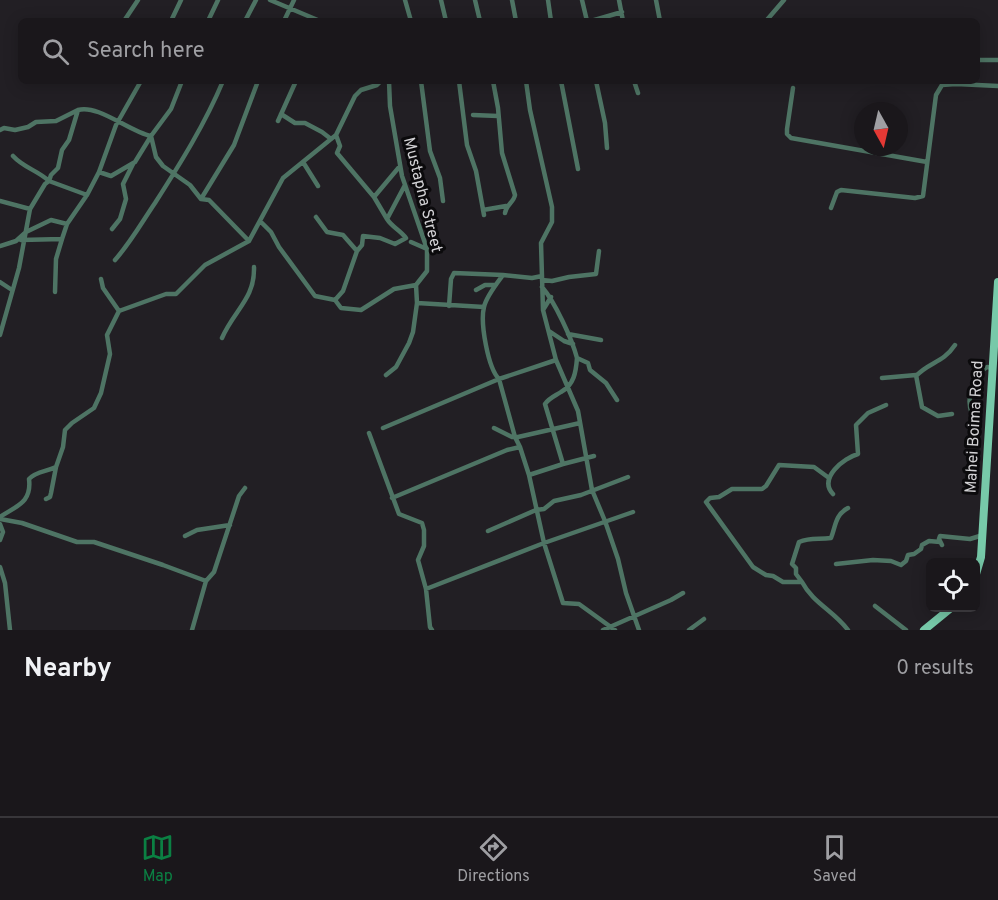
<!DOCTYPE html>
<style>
:root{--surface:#1a171b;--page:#232024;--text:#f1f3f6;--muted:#9f9fa3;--line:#38363a;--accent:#0b8043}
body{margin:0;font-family:Overpass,sans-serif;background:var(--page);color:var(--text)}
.controls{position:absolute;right:18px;bottom:18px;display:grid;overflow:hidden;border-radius:9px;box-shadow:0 3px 15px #0003}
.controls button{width:54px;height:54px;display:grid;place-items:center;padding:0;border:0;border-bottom:2px solid var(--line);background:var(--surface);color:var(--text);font:30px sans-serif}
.compass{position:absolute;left:854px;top:102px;width:54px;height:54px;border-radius:50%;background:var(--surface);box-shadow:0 3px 15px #0003;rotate:172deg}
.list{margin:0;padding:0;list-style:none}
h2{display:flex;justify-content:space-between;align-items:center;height:78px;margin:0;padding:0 24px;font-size:26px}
h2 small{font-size:20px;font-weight:400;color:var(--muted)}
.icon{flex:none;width:33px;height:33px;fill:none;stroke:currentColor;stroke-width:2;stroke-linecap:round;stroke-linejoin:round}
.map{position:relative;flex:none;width:998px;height:630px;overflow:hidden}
.search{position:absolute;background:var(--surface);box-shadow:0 3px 15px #0003;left:18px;right:18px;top:18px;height:66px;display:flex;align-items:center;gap:15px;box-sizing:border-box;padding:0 21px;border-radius:9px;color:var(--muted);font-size:22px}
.sheet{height:186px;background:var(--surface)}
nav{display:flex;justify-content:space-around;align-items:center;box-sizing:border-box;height:84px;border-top:2px solid var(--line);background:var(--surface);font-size:16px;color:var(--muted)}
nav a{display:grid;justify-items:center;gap:3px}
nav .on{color:var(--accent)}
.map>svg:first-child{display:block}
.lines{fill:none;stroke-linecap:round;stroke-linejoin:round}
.street{stroke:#4e7464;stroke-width:4.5}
.primary{stroke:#77c9a9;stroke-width:8}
.labels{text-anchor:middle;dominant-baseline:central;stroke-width:6;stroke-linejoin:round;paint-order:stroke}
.street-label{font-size:16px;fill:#d2d1d4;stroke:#0b0a0c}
</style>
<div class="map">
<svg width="998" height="630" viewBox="0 0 998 630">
<rect width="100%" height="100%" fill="#221f24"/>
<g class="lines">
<path class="street" d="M270 0 320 21
M405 0 411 21
M441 0 446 21
M475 0 480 21
M512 0 516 21
M548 0 551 21
M582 0 587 21
M619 0 623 21
M656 0 660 21
M124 21 138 0
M171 21 181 0
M208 21 218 0
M245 21 256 0
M284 21 294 0
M591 21 622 12
M766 21 784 0
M977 60H998
M421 81 430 151 440 178 443 201
M459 81 467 145 476 171 484 215
M493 81 498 108 502 153 515 195C514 202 506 205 505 213
M526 81 530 110 552 207V222L541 243 543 310 551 297
M561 81 578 169
M596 81 605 123 607 148
M634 81 638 93
M793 88 787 129V134L791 138 927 162
M281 114 295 123H305L322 132 331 139
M473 115 498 116
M278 121 296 81
M0 130 4 128 15 130 28 127 36 122 56 121 78 110
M336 135 340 146 337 153 374 197 387 219
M151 136 156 157 163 166 190 185 201 199 209 200 249 241 283 178 336 135 355 96 361 90 377 85 381 81
M13 156C24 168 37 170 49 181L51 175 58 168 62 150 69 140 78 110C98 104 130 132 151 136
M303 162 318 186
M99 172 116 125 141 81
M374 197 400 166
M201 199 234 145 258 81
M0 201 30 209 45 184 49 181 87 195
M831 208 837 192 841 190 915 198 923 196 936 95 942 85 956 84 998 86
M483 210 506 206
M316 217 327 232 343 235 357 251
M260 221 271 232 279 247 315 296 335 300 341 308 361 310 394 289 416 285
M112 229 120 219 126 199 123 184 133 164
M21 240 62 239 67 224
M411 242 427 249
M0 246 16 241 26 232 51 220 67 224 87 195 99 172 111 176 135 162 151 136 171 109 182 81
M115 260C131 242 142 222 155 203 180 164 205 124 223 81
M101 279 103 288 119 311
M542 280 552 281 569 277 596 274 599 251
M0 282 12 290
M542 287C555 302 572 339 577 358L588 363 590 370 606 383 617 400
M476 290 485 285H494
M55 292 56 259 62 239
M335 300 343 291 357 251 362 245 363 236 380 238 395 244 406 238C400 230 392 227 387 219L405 185
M417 303 484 307
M449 306 451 279 454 273 503 275
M543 310 556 360 578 411 592 490 605 521 618 559 626 593 639 630
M549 331 564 341 573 344
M568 334 601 340
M0 335 19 268 30 209
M222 338C234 310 255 299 254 267
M577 358C576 372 574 385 561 392 555 396 549 398 545 404L563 464 594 456
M386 375 396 367 409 343 413 332 417 303 416 285 427 271V249L402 176 390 106 389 81
M916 376C929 362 943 363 955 345
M882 378 916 375 922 407 938 416 952 414
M972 414C965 396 974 385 983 370L987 367 992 368
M383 428 499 379C488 368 480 323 484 307 486 297 497 283 503 275L532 278 542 276
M494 428 512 437H518L580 423
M369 433 399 514 422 523 424 530V546L418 560 426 589 430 627 432 630
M520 447 515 437 499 379 556 360
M529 475 544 543 563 603 579 604 615 630
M829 478 814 467 779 465 766 486 762 489H732L719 497 710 498 706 502 753 567 766 575 773 576 783 582H802C813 603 834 611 848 630
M833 494C818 478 844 458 858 454L856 425 868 413 886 405
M392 498 507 450 520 447 529 475 563 464
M46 499 50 497 51 493 56 467
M0 517C16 506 32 503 29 479 37 471 46 472 56 467L63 447 65 430 72 423 94 408 101 393 110 354 107 335 119 311 166 294H176L205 265 249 241
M0 519 22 523 77 542H94L163 565 206 581
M0 524 3 532 0 540
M488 531 536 510 544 509 554 501 581 495 628 477
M185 536 197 530 230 525
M942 545 939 539 940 536 970 539 983 535
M836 564 873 560 891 561 901 565 906 561 908 555 914 554 921 549 922 545 929 541 940 542
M0 567 5 583 10 630
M802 582 796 574V568L792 564 799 542C811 537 819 540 831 538 836 525 835 515 848 508
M426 589 544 543 633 512
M875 606 906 630
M192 630 206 581 214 572 239 496 245 488
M603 630 671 600 683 593
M689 630 704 619"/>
<path class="primary" d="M976 574 981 557 998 282
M924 630 951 608"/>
</g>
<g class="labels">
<g class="street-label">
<text transform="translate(422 195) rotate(76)">Mustapha Street</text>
<text transform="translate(975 427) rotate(-87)">Mahei Boima Road</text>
</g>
</g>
</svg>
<div class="controls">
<button><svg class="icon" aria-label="locate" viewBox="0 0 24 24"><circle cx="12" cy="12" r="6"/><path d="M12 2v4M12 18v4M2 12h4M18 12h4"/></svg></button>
</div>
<svg class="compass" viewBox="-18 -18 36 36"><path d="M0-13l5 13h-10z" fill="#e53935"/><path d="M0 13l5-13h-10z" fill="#9f9fa3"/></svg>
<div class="search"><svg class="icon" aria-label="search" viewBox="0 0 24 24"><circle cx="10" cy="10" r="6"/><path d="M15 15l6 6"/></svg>Search here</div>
</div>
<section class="sheet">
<h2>Nearby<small>0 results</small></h2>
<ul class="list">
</ul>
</section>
<nav>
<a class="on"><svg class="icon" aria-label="map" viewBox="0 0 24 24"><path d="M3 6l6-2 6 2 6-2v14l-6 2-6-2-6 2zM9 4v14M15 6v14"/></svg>Map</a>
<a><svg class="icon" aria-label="directions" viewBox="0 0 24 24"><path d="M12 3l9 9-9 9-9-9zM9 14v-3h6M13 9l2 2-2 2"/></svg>Directions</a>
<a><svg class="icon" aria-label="saved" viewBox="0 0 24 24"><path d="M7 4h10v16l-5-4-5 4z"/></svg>Saved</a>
</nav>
